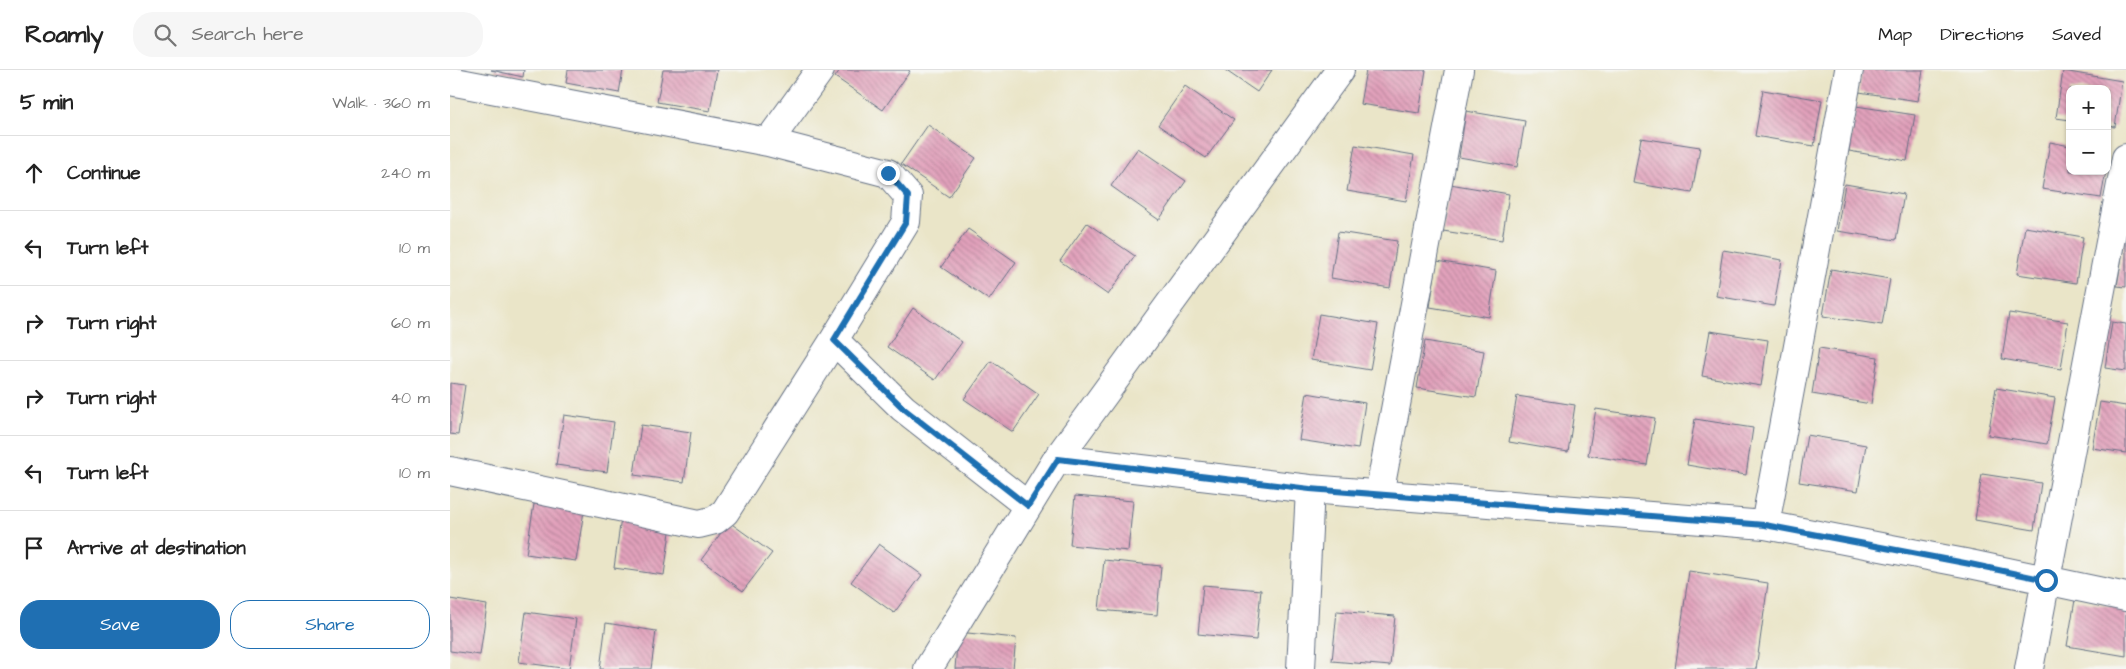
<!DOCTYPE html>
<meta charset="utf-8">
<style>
:root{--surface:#fff;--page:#f6f6f6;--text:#222;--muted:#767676;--line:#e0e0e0;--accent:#1f6fb2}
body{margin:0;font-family:"Architects Daughter",sans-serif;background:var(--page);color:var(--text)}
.controls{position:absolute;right:15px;top:15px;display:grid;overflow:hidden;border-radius:10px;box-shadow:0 1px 4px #0004}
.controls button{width:45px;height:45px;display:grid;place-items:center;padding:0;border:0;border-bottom:1px solid var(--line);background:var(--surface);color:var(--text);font:25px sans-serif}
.stop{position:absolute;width:15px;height:15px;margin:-11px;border:4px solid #1f6fb2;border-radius:50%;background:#fff}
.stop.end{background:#1f6fb2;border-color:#fff;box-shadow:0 1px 5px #0008}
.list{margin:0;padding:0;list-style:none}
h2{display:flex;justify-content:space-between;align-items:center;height:65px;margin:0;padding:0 20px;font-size:21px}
h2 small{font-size:16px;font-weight:400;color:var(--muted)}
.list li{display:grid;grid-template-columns:32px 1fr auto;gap:15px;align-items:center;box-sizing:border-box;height:75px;padding:0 20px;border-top:1px solid var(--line)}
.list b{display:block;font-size:19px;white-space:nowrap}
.list em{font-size:16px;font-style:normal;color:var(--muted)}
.actions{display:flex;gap:10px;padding:15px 20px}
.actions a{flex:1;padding:11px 0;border:1px solid var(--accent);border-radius:20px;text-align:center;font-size:18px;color:var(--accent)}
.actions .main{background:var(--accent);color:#fff}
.icon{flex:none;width:28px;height:28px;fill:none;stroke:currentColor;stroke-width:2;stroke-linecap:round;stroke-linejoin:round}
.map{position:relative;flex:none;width:1676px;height:599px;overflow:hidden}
header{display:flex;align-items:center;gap:30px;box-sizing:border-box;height:70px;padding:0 25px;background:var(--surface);border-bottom:1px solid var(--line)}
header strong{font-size:24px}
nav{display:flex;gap:28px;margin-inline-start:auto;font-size:18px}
.search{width:350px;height:45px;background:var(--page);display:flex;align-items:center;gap:12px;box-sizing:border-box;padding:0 18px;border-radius:20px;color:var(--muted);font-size:19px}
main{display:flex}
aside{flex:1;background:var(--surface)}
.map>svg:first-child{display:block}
.building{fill:url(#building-back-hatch)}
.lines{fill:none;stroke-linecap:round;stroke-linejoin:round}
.minor-casing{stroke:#636f83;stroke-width:30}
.minor{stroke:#fff;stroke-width:28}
.route{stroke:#1f6fb2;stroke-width:6}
</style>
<header>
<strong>Roamly</strong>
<div class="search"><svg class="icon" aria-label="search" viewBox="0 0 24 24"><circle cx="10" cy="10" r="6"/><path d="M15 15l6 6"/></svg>Search here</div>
<nav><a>Map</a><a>Directions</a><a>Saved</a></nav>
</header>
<main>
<aside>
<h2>5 min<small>Walk · 360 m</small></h2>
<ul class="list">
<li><svg class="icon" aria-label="ahead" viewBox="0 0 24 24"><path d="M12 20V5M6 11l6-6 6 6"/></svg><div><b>Continue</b></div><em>240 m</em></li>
<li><svg class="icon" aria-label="left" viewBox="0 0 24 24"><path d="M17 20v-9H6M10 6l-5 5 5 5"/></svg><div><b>Turn left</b></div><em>10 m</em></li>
<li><svg class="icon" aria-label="right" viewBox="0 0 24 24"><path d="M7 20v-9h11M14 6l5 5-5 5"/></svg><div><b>Turn right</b></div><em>60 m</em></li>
<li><svg class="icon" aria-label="right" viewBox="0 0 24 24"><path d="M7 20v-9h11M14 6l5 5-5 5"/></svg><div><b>Turn right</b></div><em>40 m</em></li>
<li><svg class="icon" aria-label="left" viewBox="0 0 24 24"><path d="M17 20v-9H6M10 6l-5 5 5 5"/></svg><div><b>Turn left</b></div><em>10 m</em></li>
<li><svg class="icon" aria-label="arrive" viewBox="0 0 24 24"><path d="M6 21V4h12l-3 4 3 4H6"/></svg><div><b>Arrive at destination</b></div></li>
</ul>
<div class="actions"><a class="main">Save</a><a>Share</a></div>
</aside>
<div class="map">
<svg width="1676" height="599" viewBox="0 0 1676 599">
<defs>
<pattern id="building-back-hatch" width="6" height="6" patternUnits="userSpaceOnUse" patternTransform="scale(1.25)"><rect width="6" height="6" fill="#e2a1bb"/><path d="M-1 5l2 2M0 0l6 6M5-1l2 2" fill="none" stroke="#b6849b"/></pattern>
</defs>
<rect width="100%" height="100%" fill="#f6f6f2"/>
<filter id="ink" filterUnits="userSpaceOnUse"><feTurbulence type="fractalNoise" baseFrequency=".02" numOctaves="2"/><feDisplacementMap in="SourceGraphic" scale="10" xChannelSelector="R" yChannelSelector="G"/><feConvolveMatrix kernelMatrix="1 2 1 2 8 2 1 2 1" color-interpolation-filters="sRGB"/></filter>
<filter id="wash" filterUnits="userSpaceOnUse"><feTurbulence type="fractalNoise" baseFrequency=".0096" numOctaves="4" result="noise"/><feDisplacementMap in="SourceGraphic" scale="20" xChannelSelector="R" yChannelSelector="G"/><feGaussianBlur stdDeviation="1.12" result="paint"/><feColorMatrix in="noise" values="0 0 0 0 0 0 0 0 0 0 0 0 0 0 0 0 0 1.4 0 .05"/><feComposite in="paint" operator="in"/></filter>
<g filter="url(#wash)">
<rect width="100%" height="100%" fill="#eae5c8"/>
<g id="blocks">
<path class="building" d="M41 0H74L73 7Z
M118 0H173L169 23 116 13Z
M213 0H267L260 41 207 32Z
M390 0H458L460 1 433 40 385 7Z
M775 0H822L807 22Z
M916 0H976L969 43 910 34Z
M1412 0H1473L1468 31 1409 22Z
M1613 1 1672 11 1665 57 1657 56V19H1620V50L1606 48Z
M735 16 784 50 756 88 708 55Z
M1313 20 1372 30 1364 76 1305 66Z
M1406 36 1465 45 1457 91 1399 81Z
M1016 41 1075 51 1067 97 1009 87Z
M478 55 526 88 499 127 451 94Z
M1191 68 1250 77 1242 123 1183 113Z
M1600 72 1620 76V101H1656L1651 128 1592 119Z
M905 75 964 85 956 131 897 121Z
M688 78 736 111 709 150 661 116Z
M1000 114 1059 124 1052 170 993 161Z
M1395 114 1454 124 1446 170 1387 161Z
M637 153 685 186 658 225 610 191Z
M1575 157 1633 167 1626 213 1567 204Z
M518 159 566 192 539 230 491 197Z
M888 162 947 171 940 218 881 208Z
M1675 168H1676V217L1667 216Z
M1273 180 1332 190 1324 236 1266 226Z
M987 191 1046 201 1039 247 980 237Z
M1381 199 1440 209 1432 255 1373 246Z
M463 238 512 272 485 310 437 277Z
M1559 243 1618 252 1611 299 1552 289Z
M869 244 928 254 920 300 861 290Z
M1662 252 1676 254V301L1655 298Z
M1260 261 1318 270 1311 316 1252 306Z
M975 271 1034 281 1026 327 967 318Z
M1369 278 1428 287 1421 334 1362 324Z
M541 291 589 324 563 362 514 329Z
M0 313 15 315 8 365 0 364Z
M1546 318 1605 328 1597 374 1538 365Z
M857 323 915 333 908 379 849 370Z
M1067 326 1125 335 1118 382 1059 372Z
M1650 332 1676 336V383L1642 378Z
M1146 339 1205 348 1197 395 1138 385Z
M114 345 164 352 157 402 106 395Z
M1245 349 1303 358 1296 405 1237 395Z
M191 355 241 362 234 412 184 405Z
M1357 365 1416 375 1408 421 1349 412Z
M1532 404 1591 413 1584 460 1525 450Z
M625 426 683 431 678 481 620 475Z
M84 434 134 441 126 491 76 484Z
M171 448 221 455 214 505 164 498Z
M279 452 322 483 293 521 251 490Z
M429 474 472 505 444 543 401 512Z
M654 490 711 496 707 545 649 540Z
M1239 501 1318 513 1306 599H1225Z
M753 515 811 520 806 570 748 564Z
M0 529 37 535 30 585 0 581Z
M1625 530 1676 539V586L1617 576Z
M887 541 945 546 940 596 882 591Z
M76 542 126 549 119 599 69 592Z
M156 553 206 561 201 599H150Z
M508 562 566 568 563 599H505Z"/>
</g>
</g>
<g filter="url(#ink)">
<use href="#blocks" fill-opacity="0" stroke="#636f83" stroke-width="1"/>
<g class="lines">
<defs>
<path id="minor" d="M0 11 318 72 438 103 458 126 456 152 384 270 275 442 265 450 249 454 0 401
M318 72 370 0
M384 270 453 338 578 436
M607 389 860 419 1315 455 1520 494 1676 527
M929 425 1009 0
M1315 455 1399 0
M478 599 607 389 890 0
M851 599 860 419
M1579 599 1676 88"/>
</defs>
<use href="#minor" class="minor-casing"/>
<use href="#minor" class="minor"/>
</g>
</g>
<g class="lines" filter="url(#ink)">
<path class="route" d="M438 103 458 126 456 152 384 270 453 338 578 436 608 389 860 419 1315 455 1520 494 1596 510"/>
</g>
</svg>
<div class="controls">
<button>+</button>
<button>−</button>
</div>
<div class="stop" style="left:1596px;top:510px"></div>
<div class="stop end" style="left:438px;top:103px"></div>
</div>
</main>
